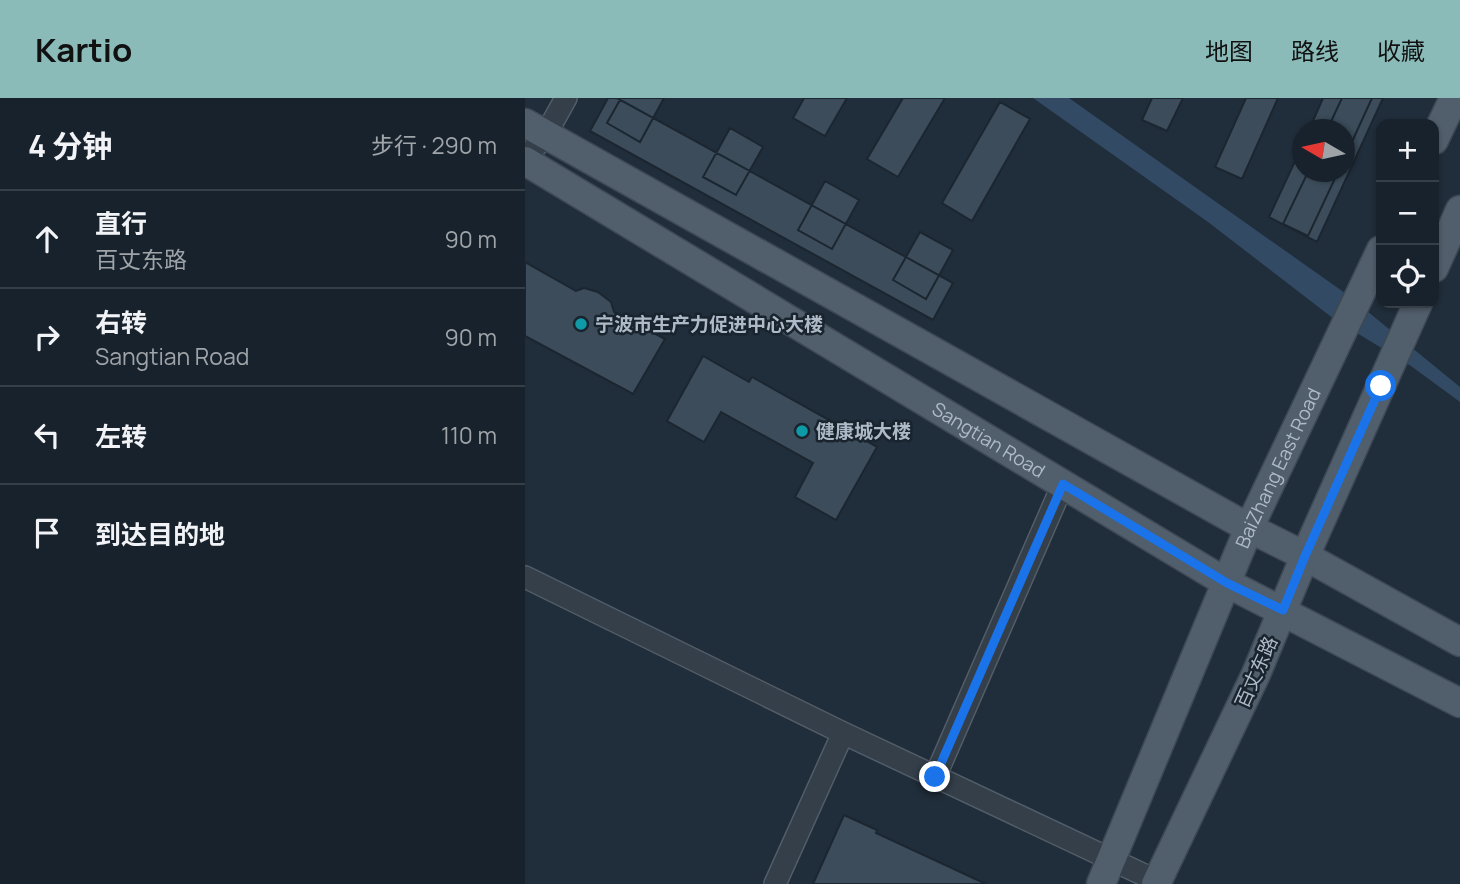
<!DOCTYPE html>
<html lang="zh">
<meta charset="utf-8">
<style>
:root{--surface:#18222c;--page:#212a34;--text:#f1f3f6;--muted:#9fa4a9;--line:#363f48;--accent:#8bbbb9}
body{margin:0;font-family:Manrope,"Noto Sans SC",sans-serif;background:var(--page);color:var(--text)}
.controls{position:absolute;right:21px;top:21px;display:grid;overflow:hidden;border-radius:14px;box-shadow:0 2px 5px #0004}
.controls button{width:63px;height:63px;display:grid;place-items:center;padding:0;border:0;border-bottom:2px solid var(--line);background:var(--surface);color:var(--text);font:35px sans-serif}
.compass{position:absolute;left:767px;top:21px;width:63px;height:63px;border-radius:50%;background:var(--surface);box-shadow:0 2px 5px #0004;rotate:279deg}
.stop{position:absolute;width:21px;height:21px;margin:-16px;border:5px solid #1a73e8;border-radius:50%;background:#fff}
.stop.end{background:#1a73e8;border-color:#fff;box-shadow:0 2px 7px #0008}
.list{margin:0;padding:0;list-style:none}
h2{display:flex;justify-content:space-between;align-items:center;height:91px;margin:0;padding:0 28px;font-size:30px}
h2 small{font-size:23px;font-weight:400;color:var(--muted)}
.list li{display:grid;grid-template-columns:46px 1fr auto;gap:21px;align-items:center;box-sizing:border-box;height:98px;padding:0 28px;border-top:2px solid var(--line)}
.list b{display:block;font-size:26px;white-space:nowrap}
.list p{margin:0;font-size:23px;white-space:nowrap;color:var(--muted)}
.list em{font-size:23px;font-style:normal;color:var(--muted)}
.icon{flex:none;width:38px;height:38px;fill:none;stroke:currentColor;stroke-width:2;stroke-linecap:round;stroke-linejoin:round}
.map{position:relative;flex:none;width:935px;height:786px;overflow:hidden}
header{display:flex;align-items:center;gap:42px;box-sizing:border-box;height:98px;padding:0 35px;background:var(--accent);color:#111}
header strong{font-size:33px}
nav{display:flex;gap:38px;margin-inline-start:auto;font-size:24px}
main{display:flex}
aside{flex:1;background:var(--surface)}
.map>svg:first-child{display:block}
.water{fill:#324a63}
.building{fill:#3c4c5a;stroke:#1b2631;stroke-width:2}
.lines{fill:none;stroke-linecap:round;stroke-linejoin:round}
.minor-casing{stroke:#515d68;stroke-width:24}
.major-casing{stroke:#3d4854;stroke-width:31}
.minor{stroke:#343f4a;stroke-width:21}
.major{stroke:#515e6b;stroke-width:28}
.route{stroke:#1a73e8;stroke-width:9}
.culture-dot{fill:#0f9aa8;stroke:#19242f;stroke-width:2.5}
.labels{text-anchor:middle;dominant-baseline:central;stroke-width:5;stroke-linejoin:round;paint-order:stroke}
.poi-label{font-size:19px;font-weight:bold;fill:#aebac7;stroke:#19242f;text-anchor:start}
.street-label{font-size:19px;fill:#aebac7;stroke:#19242f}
</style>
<header>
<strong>Kartio</strong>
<nav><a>地图</a><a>路线</a><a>收藏</a></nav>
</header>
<main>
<aside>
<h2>4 分钟<small>步行 · 290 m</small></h2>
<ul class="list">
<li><svg class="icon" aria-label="ahead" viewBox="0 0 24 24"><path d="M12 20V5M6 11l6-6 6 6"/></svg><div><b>直行</b><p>百丈东路</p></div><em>90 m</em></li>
<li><svg class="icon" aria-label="right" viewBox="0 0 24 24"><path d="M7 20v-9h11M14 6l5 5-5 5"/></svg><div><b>右转</b><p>Sangtian Road</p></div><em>90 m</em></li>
<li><svg class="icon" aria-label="left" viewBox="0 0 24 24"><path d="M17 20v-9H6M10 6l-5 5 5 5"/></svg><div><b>左转</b></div><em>110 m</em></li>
<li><svg class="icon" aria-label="arrive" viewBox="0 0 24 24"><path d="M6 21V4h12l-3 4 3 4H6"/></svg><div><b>到达目的地</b></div></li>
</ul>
</aside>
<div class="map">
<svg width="935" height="786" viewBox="0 0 935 786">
<rect width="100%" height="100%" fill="#202d3a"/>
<path class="water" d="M508 0H544L820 195 935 289V304L886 268 809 221 683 124Z"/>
<path class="building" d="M83 0H92L428 185 408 222 65 33Z
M96 0H139L115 44 82 25Z
M279 0H322L300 38 268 20Z
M378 0H420L373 79 342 61Z
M627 0H658L642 33 617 22Z
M721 0H753L717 81 690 69Z
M798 0H858L792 144 744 119 778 46V74H820V32H784Z
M817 0H847L820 59V32H802Z
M475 4 505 21 447 123 417 105Z
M205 30 238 49 211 97 178 79Z
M783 74H813L783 138 758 126Z
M300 83 334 102 307 151 273 132Z
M395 134 428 152 401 201 368 182Z
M0 164 51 193 59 190 73 194 86 204 89 214 140 241 108 296 0 238Z
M178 258 224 284 227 279 352 349 311 422 270 399 288 365 196 314 179 344 142 323Z
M319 717 352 732 351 735 461 786H288Z"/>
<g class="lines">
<defs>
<path id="minor" d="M0 61 21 36 41 0
M0 479 318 635 632 783
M410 679 538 386
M250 786 318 635"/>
<g id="major">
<path d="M0 25 724 430 780 458 935 544"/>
<path d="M909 42 929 0"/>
<path id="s1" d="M0 63 702 485 935 605"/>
<path d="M909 170 935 112"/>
<path id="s2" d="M576 786 724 430 856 152"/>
<path d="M631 786 731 576 780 458 893 205"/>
</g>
</defs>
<use href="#minor" class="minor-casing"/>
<use href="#major" class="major-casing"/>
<use href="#minor" class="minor"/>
<use href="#major" class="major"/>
</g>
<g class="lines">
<path class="route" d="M410 679 538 386 702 485 758 512 780 458 856 288"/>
</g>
<g class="culture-dot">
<circle cx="56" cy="226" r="7"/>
<circle cx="277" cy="333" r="7"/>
</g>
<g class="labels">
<g class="poi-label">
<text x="70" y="226">宁波市生产力促进中心大楼</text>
<text x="291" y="333">健康城大楼</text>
</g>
<g class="street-label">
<text stroke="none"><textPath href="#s1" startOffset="541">Sangtian Road</textPath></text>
<text stroke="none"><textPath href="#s2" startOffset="452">BaiZhang East Road</textPath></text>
<text transform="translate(731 574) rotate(-66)">百丈东路</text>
</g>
</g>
</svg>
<div class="controls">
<button>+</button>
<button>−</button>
<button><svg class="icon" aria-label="locate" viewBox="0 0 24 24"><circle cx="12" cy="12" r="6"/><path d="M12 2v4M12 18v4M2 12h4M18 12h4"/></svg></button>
</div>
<svg class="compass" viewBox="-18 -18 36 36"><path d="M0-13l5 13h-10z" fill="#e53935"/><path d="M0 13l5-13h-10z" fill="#9fa4a9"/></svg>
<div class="stop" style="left:856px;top:288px"></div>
<div class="stop end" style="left:410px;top:679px"></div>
</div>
</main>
